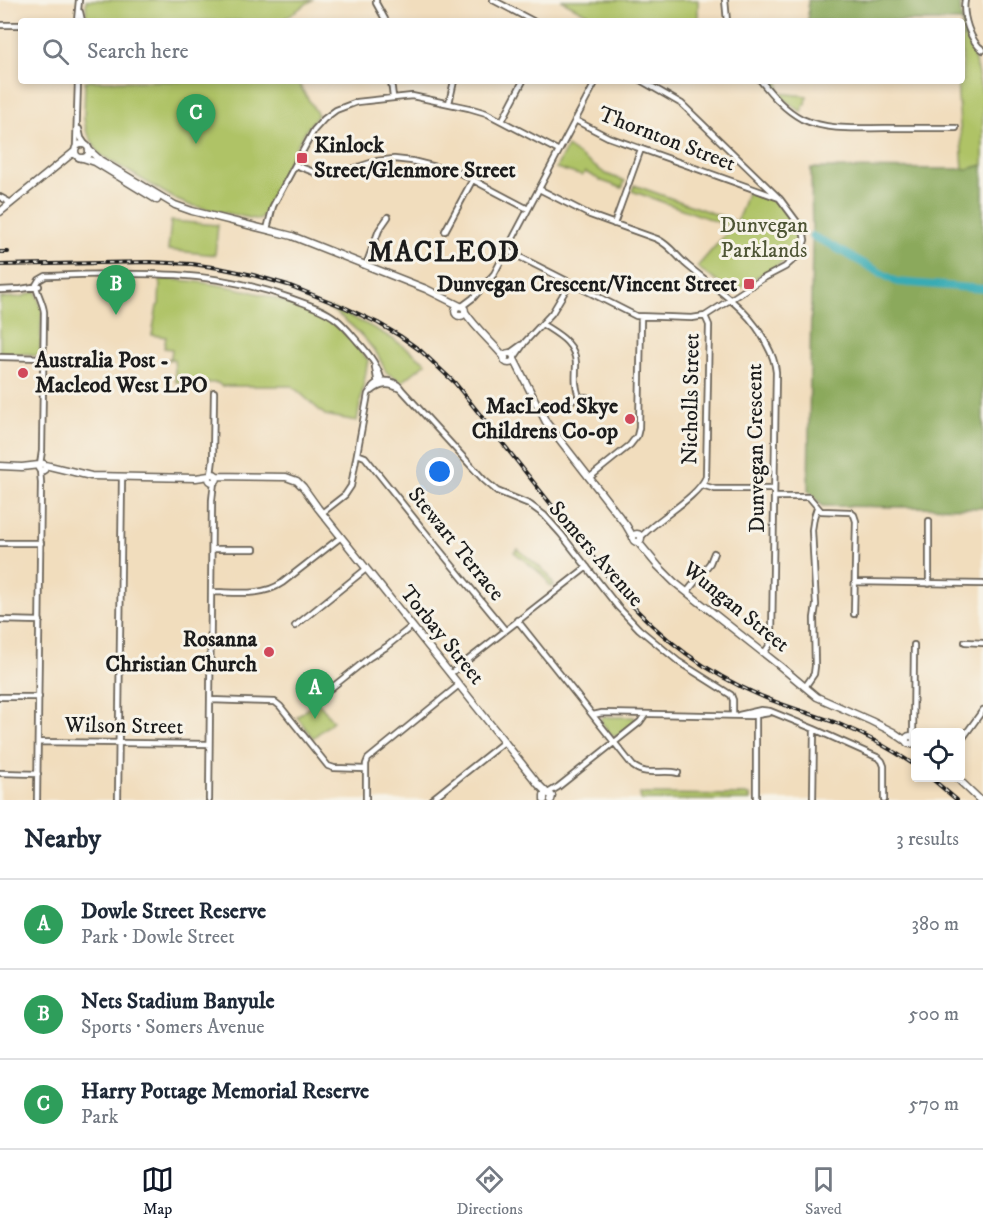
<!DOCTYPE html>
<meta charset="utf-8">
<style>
:root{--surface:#fff;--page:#f2f2f3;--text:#1f2937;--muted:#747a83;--line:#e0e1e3;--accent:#111827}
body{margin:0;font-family:"IM FELL DW Pica",serif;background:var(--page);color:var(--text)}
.controls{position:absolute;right:18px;bottom:18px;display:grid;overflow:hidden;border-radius:6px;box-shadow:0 3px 9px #0003}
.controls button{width:54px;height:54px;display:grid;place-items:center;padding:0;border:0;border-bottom:2px solid var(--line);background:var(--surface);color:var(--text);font:30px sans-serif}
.you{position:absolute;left:440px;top:472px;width:21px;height:21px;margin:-15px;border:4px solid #fff;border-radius:50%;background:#1a73e8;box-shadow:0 0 0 9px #1a73e833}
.badge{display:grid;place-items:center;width:39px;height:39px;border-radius:50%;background:var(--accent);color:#fff;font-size:20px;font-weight:700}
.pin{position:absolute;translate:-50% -50px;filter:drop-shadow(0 2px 3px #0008)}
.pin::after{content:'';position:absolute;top:32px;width:21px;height:18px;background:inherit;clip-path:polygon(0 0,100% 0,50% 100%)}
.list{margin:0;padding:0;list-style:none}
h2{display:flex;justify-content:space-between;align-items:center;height:78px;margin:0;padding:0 24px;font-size:26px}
h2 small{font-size:20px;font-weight:400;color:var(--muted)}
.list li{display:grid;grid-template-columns:39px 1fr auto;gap:18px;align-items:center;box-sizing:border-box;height:90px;padding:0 24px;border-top:2px solid var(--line)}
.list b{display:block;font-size:22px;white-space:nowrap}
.list p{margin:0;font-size:20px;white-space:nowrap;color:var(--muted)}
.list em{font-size:20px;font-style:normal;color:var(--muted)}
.icon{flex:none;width:33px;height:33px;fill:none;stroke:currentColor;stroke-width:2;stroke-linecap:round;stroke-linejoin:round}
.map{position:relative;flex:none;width:983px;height:800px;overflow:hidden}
.search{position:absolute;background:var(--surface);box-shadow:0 3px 9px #0003;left:18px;right:18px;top:18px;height:66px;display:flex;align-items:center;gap:15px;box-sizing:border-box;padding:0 21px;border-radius:6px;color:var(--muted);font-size:22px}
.sheet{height:348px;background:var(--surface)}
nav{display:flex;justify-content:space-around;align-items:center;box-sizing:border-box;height:84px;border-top:2px solid var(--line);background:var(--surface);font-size:16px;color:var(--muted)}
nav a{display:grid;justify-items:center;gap:3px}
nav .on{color:var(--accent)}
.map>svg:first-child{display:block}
.green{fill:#afc366;stroke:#667041;stroke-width:1.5}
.forest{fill:#8ba95b;stroke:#54623c;stroke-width:1.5}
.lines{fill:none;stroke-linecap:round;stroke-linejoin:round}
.river{stroke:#39abb4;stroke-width:8}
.minor-casing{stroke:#676054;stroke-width:8}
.tertiary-casing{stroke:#676054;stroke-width:9}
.minor{stroke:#fff;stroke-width:4.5}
.tertiary{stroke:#fff;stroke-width:6}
.rail-casing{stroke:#1c1c1c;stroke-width:4}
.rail{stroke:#f7f3e8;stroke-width:1.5;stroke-dasharray:4.5;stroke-linecap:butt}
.poi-dot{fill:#d1495b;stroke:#f7f3e8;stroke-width:2}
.labels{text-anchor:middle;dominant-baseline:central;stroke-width:6;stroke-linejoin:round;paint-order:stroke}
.street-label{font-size:22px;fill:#1c1c1c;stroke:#f7f3e8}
.poi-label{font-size:22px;font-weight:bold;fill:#1c1c1c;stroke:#f7f3e8;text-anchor:end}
.park-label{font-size:22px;fill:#4f5636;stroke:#f7f3e8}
.district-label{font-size:28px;font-weight:bold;letter-spacing:1.5px;fill:#1c1c1c;stroke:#f7f3e8}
</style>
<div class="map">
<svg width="983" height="800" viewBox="0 0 983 800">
<rect width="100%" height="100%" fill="#f7f3e8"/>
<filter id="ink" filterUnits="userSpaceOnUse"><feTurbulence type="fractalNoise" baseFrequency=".0167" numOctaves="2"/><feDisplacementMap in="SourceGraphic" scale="12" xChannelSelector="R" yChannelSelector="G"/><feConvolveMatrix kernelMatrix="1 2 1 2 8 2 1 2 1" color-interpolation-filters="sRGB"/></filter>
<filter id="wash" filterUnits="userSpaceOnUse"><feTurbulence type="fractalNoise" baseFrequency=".008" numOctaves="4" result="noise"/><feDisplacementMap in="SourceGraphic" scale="24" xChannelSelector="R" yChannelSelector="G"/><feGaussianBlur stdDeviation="1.35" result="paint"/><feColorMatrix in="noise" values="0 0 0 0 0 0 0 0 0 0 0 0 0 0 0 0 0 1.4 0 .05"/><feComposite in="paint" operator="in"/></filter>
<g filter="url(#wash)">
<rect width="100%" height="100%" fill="#f1ddbd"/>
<path class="green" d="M86 0H312L281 21H86Z
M561 0H698V21H601Z
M962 38H968L975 61 983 97V165L969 169H963L957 81H962Z
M85 81H297L318 115C300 134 284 171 271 196 267 203 265 216 259 220L189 205 177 200 99 154 86 130 84 118Z
M768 81H779V93L807 96 806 105H803L802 112C788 104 778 94 768 81Z
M567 147 606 174 625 181 622 188 602 181 585 172 582 176 556 168Z
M634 185 737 222 748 191C758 195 771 197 778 204 784 209 788 217 793 223 814 251 785 261 764 273 754 278 745 285 736 291L731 292 697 267 732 227 632 191Z
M171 221 218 225 215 255 168 250Z
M160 279C208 281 256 290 300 307 310 311 321 314 329 321 344 331 356 346 368 360L357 421 325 415 292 386H221L218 383 176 382 174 359 167 360 171 357 172 349 164 348 166 337 152 335 157 306 159 305Z
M36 291 42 310 40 354 38 355 32 356 31 354 0 353V298L21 297Z
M327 307C364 321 396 338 426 363L402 382C396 377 391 376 386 372 383 366 381 360 377 354 364 336 346 319 327 307Z
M518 549 548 574 554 586 550 587 545 577 514 552Z
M317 701 333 721 313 738 297 717Z
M602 717H634L636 721 618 736C610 738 606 727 601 722Z
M640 794 750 795V800H641Z"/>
<path class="forest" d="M808 0H960L961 16 968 38H962V21H808Z
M983 165V508L822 506 813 495 808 491 812 241 811 168 968 169Z"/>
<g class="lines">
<path class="river" d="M812 236 829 244
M834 247 897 282 983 289"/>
</g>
</g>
<g filter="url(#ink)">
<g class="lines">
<defs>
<path id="minor" d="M376 0V3L386 21
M493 0 533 21
M725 0 727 21
M965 0C962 14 970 42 983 50
M80 12 82 21
M77 21 79 0
M0 25H21
M391 81 393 97
M761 81C773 96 785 110 802 119 828 131 858 128 885 128 909 128 932 128 956 128
M449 103 454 81
M575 120 608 137 779 198
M502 121 523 81
M79 129 81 138 85 144
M76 146 78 81
M295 165 319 174 333 175 377 161 394 159 412 161 460 173 528 209
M539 189 590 215 657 239C670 245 677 257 688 266 718 291 750 309 767 345 772 354 775 362 776 372L772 637 771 643 764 653
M0 197 11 203
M614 224 641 149
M267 229 273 206 314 130 324 119 336 110 357 102 412 96 469 108 486 113 559 151
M445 231 473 179
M506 250 636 316 692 318 705 316 762 279 785 267 800 254 805 240 803 230 780 199 682 104 642 81
M366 265 379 230 388 217
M36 285 39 280 46 276C131 273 208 268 290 298 306 304 323 309 336 319 344 325 351 334 358 342 370 355 379 367 383 385
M36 285C36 292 43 302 44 312L42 451 40 464
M0 290 21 289 39 286
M461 307 473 298 494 274 596 81
M542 324C557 334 575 342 576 363 576 378 574 381 579 397
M510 353 521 345
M0 357 43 358
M514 358 525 342 552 313 570 283
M375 367 378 385
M372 391C381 384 389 383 400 389
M573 400 579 397H586
M357 454 365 457 437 547 505 630
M211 475 213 459 214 392
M589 478 630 445 637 436 639 428 641 318
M702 485 715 489H774
M774 497H809L821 511 850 512 854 515 856 521 854 614
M322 513 345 495 351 486 368 394C370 392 372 386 374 385 383 377 397 381 402 390L484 480 497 491 529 504 544 515 561 534 618 607 639 629 679 662 731 695 733 700V715
M641 537C658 518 697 498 706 477L709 325 705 316
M0 543H41
M212 549H254
M855 582 983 584
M929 584V521
M211 592C234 592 262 597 282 583L341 537
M687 592 710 563 714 553
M0 620 40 621
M517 620 633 766C647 777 662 769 678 773
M295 626 366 569
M965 642 983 643
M450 674 587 567
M805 687 814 674 815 666 814 618 816 605 812 530 814 517 817 508
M0 697H39
M320 697 370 657 386 647 412 626
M210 700 275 702 280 706 328 766 334 768 366 769
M593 715 602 713 751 716 769 713
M739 715 761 710 770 711 814 729 879 758 882 761 884 766V800
M913 739 914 645
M38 742 209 744
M960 742 983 710
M0 773 38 774
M548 793 558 787 640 722 645 715
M37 800 41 483 40 470
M118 800 122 477
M209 800 212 500 214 482
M366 800V764L368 759 459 685
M431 800 504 742
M756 800V714
M813 800 814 729"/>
<path id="tertiary" d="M75 151a7 7 0 1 1 14 0a7 7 0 1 1-14 0Z
M89 150 100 160 175 205 192 211 292 236 426 289 460 306
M83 158 95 162 157 200
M0 212 74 152
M455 311a5 5 0 1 1 10 0a5 5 0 1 1-10 0Z
M465 312C476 329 492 342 505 358
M504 358a5 5 0 1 1 10 0a5 5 0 1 1-10 0Z
M514 359 546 422 626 525 633 537
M38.5 467a3.5 3.5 0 1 1 7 0a3.5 3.5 0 1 1-7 0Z
M45 465 91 476 196 478 209 476
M0 466 22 467 39 465
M209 478a4 4 0 1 1 8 0a4 4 0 1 1-8 0Z
M216 476 286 477 297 481 303 487 318 508 538 784 547 793
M633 538a4 4 0 1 1 8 0a4 4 0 1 1-8 0Z
M638 542 658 566 674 582 780 666 817 697 871 721 893 732 906 741
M906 740a4 4 0 1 1 8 0a4 4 0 1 1-8 0Z
M957 778 980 800
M544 800V795L548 793 552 796 551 800"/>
</defs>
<use href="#minor" class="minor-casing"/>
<use href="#tertiary" class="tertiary-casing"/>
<use href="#minor" class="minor"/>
<use href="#tertiary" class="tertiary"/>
<defs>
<path id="rail" d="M0 252H8
M0 265 149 262 192 264 219 268 253 275 288 285 346 308 378 323 400 336 421 351 455 383 622 594C660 638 707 673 761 696 787 707 813 714 839 724 866 735 891 749 916 766
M931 778 957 800"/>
</defs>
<use href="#rail" class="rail-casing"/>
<use href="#rail" class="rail"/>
</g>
</g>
<g class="poi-dot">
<rect x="296" y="152" width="12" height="12" rx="3"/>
<rect x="743" y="278" width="12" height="12" rx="3"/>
<circle cx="23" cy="373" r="6"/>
<circle cx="630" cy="419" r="6"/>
<circle cx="269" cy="652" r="6"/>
</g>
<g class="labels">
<g class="street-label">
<text transform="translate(667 139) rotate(21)">Thornton Street</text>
<text transform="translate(691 399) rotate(-89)">Nicholls Street</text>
<text transform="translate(756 448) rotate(-91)">Dunvegan Crescent</text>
<text transform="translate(456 544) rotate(51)">Stewart Terrace</text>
<text transform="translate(596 554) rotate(49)">Somers Avenue</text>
<text transform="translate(736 607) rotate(39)">Wungan Street</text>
<text transform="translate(442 635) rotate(51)">Torbay Street</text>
<text transform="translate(124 726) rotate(1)">Wilson Street</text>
</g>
<g class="poi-label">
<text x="314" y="145" text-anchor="start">Kinlock<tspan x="314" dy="25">Street/Glenmore Street</tspan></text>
<text x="737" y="284">Dunvegan Crescent/Vincent Street</text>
<text x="35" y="360" text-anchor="start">Australia Post -<tspan x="35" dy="25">Macleod West LPO</tspan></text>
<text x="618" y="406">MacLeod Skye<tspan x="618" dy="25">Childrens Co-op</tspan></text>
<text x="257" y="639">Rosanna<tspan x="257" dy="25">Christian Church</tspan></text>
</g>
<g class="park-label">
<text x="764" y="225">Dunvegan<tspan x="764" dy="25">Parklands</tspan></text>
</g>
<g class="district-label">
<text x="444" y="252">MACLEOD</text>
</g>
</g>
</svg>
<div class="controls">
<button><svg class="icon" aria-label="locate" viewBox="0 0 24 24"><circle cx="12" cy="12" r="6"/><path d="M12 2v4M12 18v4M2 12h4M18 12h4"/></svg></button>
</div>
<div class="you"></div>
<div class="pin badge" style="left:315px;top:719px;background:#2e9e5b">A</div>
<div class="pin badge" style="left:116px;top:315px;background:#2e9e5b">B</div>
<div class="pin badge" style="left:196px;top:144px;background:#2e9e5b">C</div>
<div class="search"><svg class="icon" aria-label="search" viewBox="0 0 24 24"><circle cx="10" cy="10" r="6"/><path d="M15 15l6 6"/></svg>Search here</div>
</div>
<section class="sheet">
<h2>Nearby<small>3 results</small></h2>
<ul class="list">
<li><span class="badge" style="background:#2e9e5b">A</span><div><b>Dowle Street Reserve</b><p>Park · Dowle Street</p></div><em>380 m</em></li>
<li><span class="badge" style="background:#2e9e5b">B</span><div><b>Nets Stadium Banyule</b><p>Sports · Somers Avenue</p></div><em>500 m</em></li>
<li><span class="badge" style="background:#2e9e5b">C</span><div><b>Harry Pottage Memorial Reserve</b><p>Park</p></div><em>570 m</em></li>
</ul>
</section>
<nav>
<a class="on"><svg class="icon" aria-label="map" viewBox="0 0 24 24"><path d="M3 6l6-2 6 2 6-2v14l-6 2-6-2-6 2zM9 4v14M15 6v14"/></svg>Map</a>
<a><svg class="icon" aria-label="directions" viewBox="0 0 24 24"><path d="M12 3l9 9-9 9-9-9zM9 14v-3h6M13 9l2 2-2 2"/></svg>Directions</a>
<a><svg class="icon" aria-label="saved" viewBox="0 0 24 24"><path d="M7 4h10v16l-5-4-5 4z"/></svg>Saved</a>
</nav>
